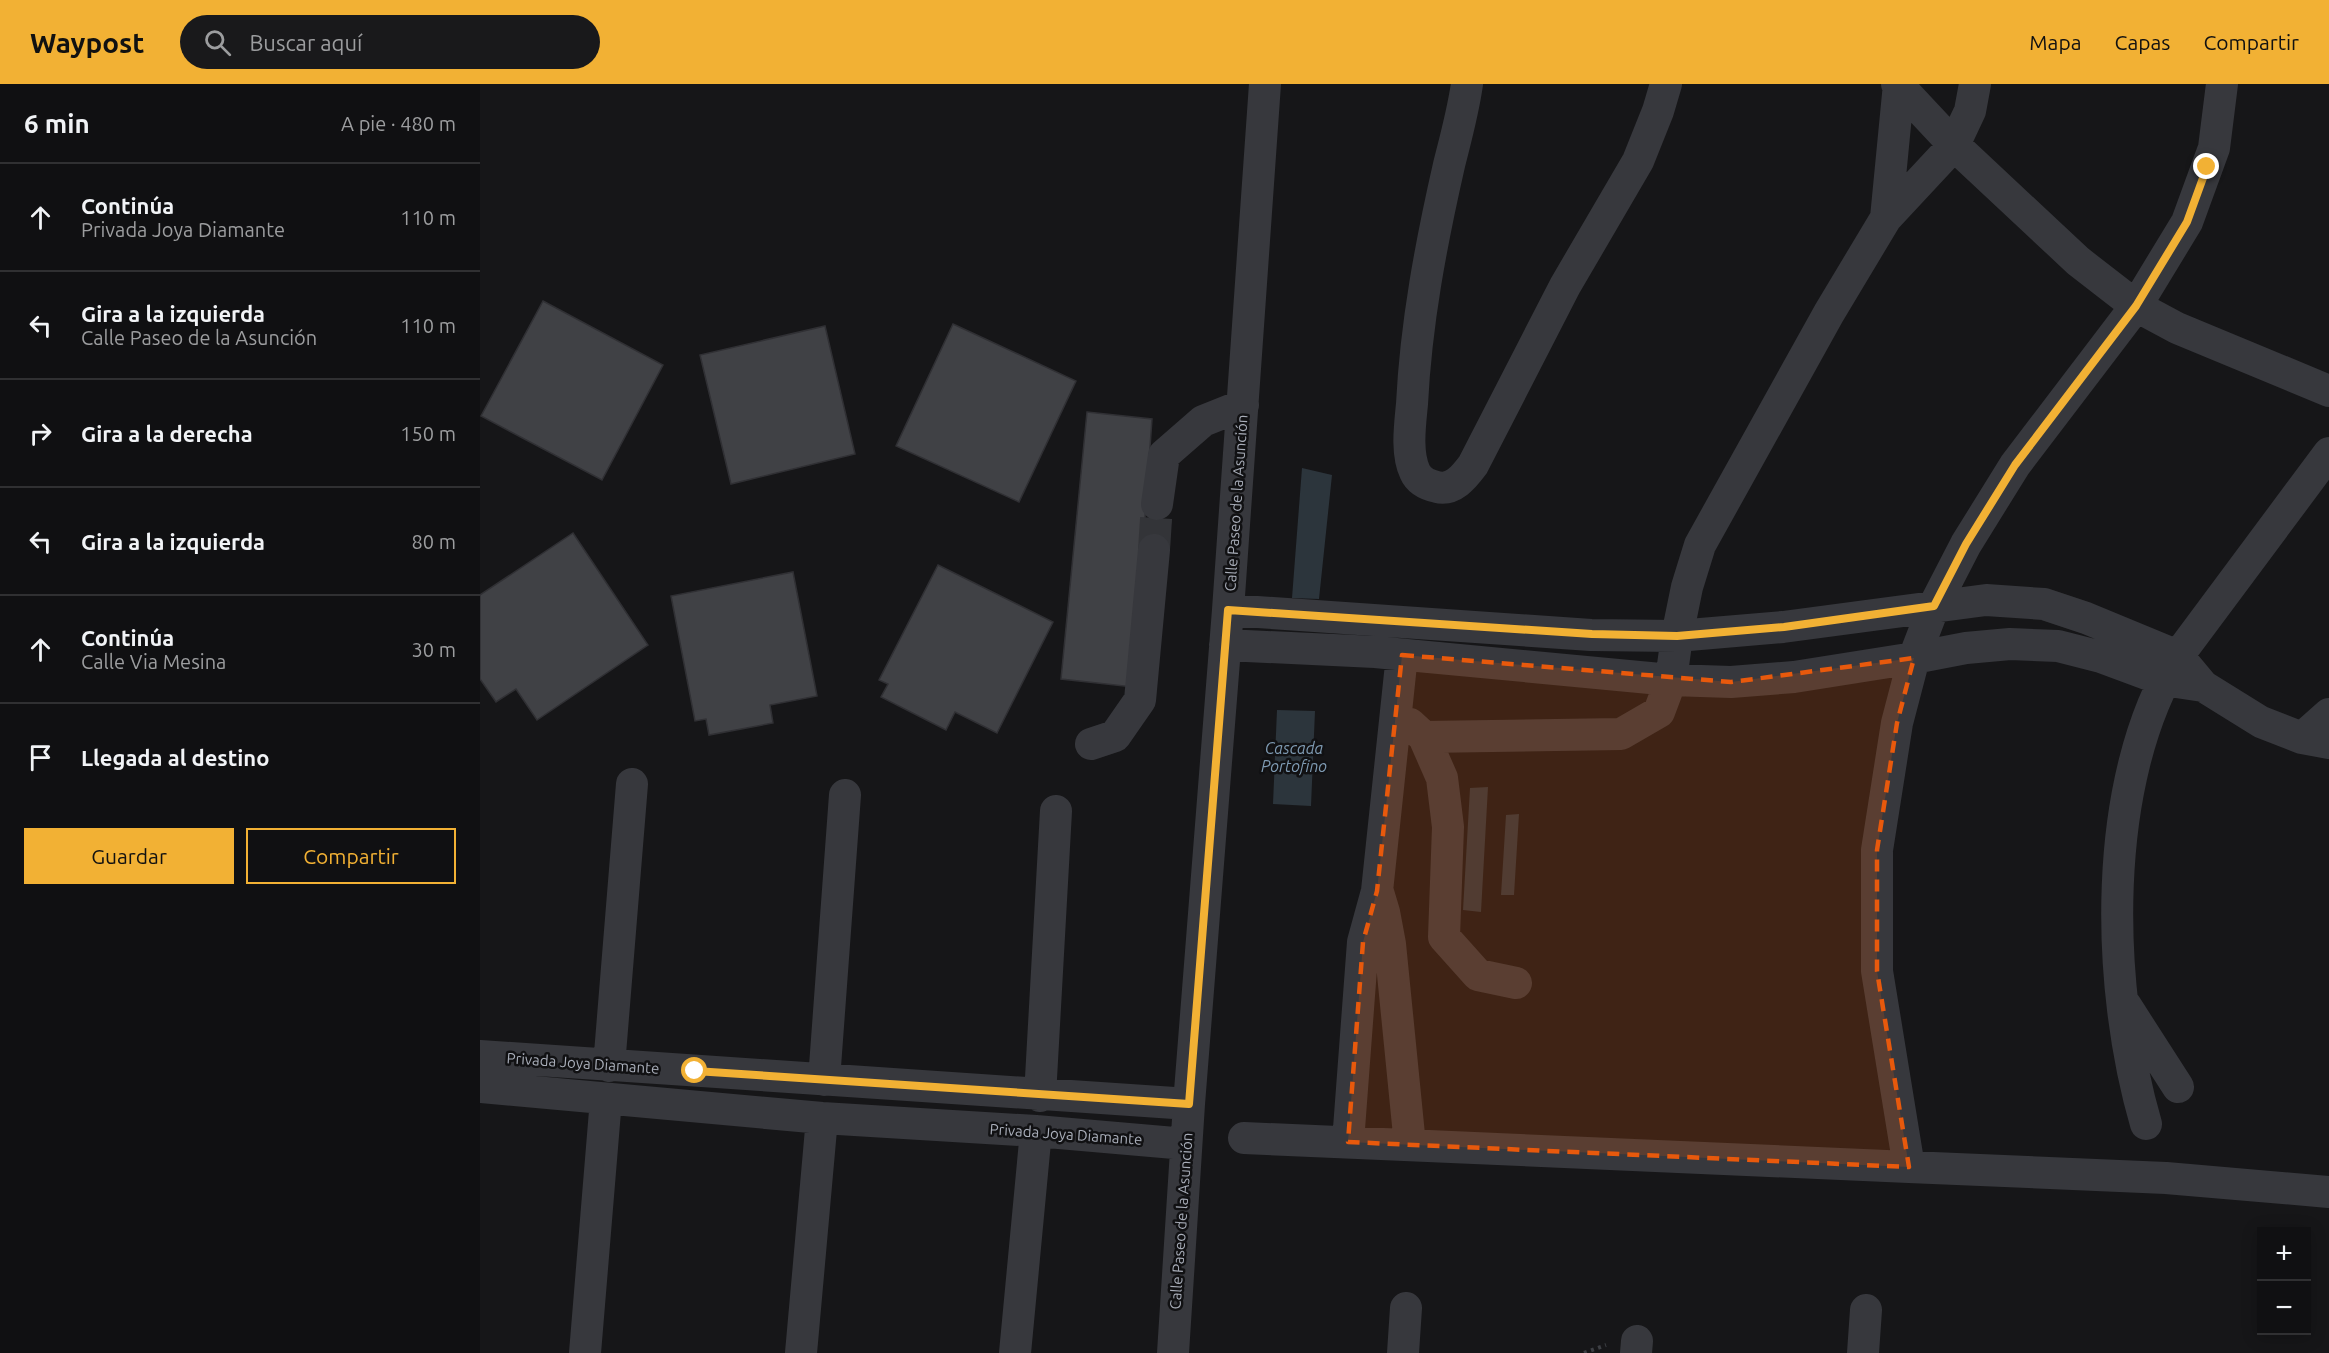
<!DOCTYPE html>
<html lang="es">
<meta charset="utf-8">
<style>
:root{--surface:#101012;--page:#19191b;--text:#f1f3f6;--muted:#9c9d9f;--line:#303032;--accent:#f2b134}
body{margin:0;font-family:Ubuntu,sans-serif;background:var(--page);color:var(--text)}
.controls{position:absolute;right:18px;bottom:18px;display:grid;overflow:hidden;border-radius:0px;box-shadow:0 3px 15px #0003}
.controls button{width:54px;height:54px;display:grid;place-items:center;padding:0;border:0;border-bottom:2px solid var(--line);background:var(--surface);color:var(--text);font:30px sans-serif}
.stop{position:absolute;width:18px;height:18px;margin:-14px;border:4px solid #f2b134;border-radius:50%;background:#fff}
.stop.end{background:#f2b134;border-color:#fff;box-shadow:0 2px 6px #0008}
.list{margin:0;padding:0;list-style:none}
h2{display:flex;justify-content:space-between;align-items:center;height:78px;margin:0;padding:0 24px;font-size:26px}
h2 small{font-size:20px;font-weight:400;color:var(--muted)}
.list li{display:grid;grid-template-columns:39px 1fr auto;gap:18px;align-items:center;box-sizing:border-box;height:108px;padding:0 24px;border-top:2px solid var(--line)}
.list b{display:block;font-size:22px;white-space:nowrap}
.list p{margin:0;font-size:20px;white-space:nowrap;color:var(--muted)}
.list em{font-size:20px;font-style:normal;color:var(--muted)}
.actions{display:flex;gap:12px;padding:18px 24px}
.actions a{flex:1;padding:14px 0;border:2px solid var(--accent);border-radius:0px;text-align:center;font-size:21px;color:var(--accent)}
.actions .main{background:var(--accent);color:#111}
.icon{flex:none;width:33px;height:33px;fill:none;stroke:currentColor;stroke-width:2;stroke-linecap:round;stroke-linejoin:round}
.map{position:relative;flex:none;width:1849px;height:1269px;overflow:hidden}
header{display:flex;align-items:center;gap:36px;box-sizing:border-box;height:84px;padding:0 30px;background:var(--accent);color:#111}
header strong{font-size:28px}
nav{display:flex;gap:33px;margin-inline-start:auto;font-size:21px}
.search{width:420px;height:54px;background:var(--page);display:flex;align-items:center;gap:15px;box-sizing:border-box;padding:0 21px;border-radius:33px;color:var(--muted);font-size:22px}
main{display:flex}
aside{flex:1;background:var(--surface)}
.map>svg:first-child{display:block}
.water{fill:#2c353c}
.building{fill:#404145;stroke:#303034;stroke-width:1.5}
.lines{fill:none;stroke-linecap:round;stroke-linejoin:round}
.minor-tunnel{stroke:#333438;stroke-width:32;stroke-dasharray:32 16;stroke-linecap:butt}
.path{stroke:#3d3f44;stroke-width:4;stroke-dasharray:3 4.5;stroke-linecap:butt}
.minor{stroke:#37383d;stroke-width:32}
.route{stroke:#f2b134;stroke-width:8}
.marked{fill:#e8590c;fill-opacity:0.2;stroke:#e8590c;stroke-width:4.5;stroke-dasharray:12 8;stroke-linejoin:round}
.labels{text-anchor:middle;dominant-baseline:central;stroke-width:5;stroke-linejoin:round;paint-order:stroke}
.street-label{font-size:15px;fill:#a8adb8;stroke:#111113}
.water-label{font-size:16px;font-style:italic;fill:#7f9bb3;stroke:#111113}
</style>
<header>
<strong>Waypost</strong>
<div class="search"><svg class="icon" aria-label="search" viewBox="0 0 24 24"><circle cx="10" cy="10" r="6"/><path d="M15 15l6 6"/></svg>Buscar aquí</div>
<nav><a>Mapa</a><a>Capas</a><a>Compartir</a></nav>
</header>
<main>
<aside>
<h2>6 min<small>A pie · 480 m</small></h2>
<ul class="list">
<li><svg class="icon" aria-label="ahead" viewBox="0 0 24 24"><path d="M12 20V5M6 11l6-6 6 6"/></svg><div><b>Continúa</b><p>Privada Joya Diamante</p></div><em>110 m</em></li>
<li><svg class="icon" aria-label="left" viewBox="0 0 24 24"><path d="M17 20v-9H6M10 6l-5 5 5 5"/></svg><div><b>Gira a la izquierda</b><p>Calle Paseo de la Asunción</p></div><em>110 m</em></li>
<li><svg class="icon" aria-label="right" viewBox="0 0 24 24"><path d="M7 20v-9h11M14 6l5 5-5 5"/></svg><div><b>Gira a la derecha</b></div><em>150 m</em></li>
<li><svg class="icon" aria-label="left" viewBox="0 0 24 24"><path d="M17 20v-9H6M10 6l-5 5 5 5"/></svg><div><b>Gira a la izquierda</b></div><em>80 m</em></li>
<li><svg class="icon" aria-label="ahead" viewBox="0 0 24 24"><path d="M12 20V5M6 11l6-6 6 6"/></svg><div><b>Continúa</b><p>Calle Via Mesina</p></div><em>30 m</em></li>
<li><svg class="icon" aria-label="arrive" viewBox="0 0 24 24"><path d="M6 21V4h12l-3 4 3 4H6"/></svg><div><b>Llegada al destino</b></div></li>
</ul>
<div class="actions"><a class="main">Guardar</a><a>Compartir</a></div>
</aside>
<div class="map">
<svg width="1849" height="1269" viewBox="0 0 1849 1269">
<rect width="100%" height="100%" fill="#161618"/>
<path class="water" d="M822 384 852 391 839 515 812 514Z
M797 626 835 627 831 722 793 720Z
M1008 703 1001 828 983 826 990 704Z
M1039 730 1034 811H1021L1026 731Z"/>
<path class="building" d="M63 217 183 281 122 396 1 332Z
M473 240 596 297 539 418 416 362Z
M345 242 375 370 251 400 220 271Z
M607 328 672 335 653 603 581 595Z
M93 449 168 561 57 636 36 605 16 618 0 595V511Z
M458 481 573 538 517 649 475 628 466 646 401 613 408 600 399 596Z
M313 488 337 612 290 621 293 639 229 651 226 635 215 637 191 512Z"/>
<g class="lines">
<path class="minor-tunnel" d="M674 466 677 420"/>
<path class="path" d="M1104 1269 1126 1261"/>
<path class="minor" d="M987 0C983 28 976 53 969 81 951 160 936 239 932 320 930 341 926 369 935 388 939 397 948 401 957 403 973 407 984 393 993 381L1085 202 1158 77 1178 27 1186 0
M1417 0 1474 61 1598 177 1656 222 1697 244 1849 307
M1742 0 1734 64 1707 138 1656 222 1535 381 1486 460 1454 522 1434 574 1417 639 1397 766V887L1429 1083 1686 1094 1849 1108
M1406 134 1419 0
M677 420 684 371 723 337 763 321
M748 526 1111 551 1197 552 1303 543 1506 516 1564 520 1606 534 1698 572 1723 602 1781 638 1822 654 1849 659
M745 561 895 568 1191 596 1251 598 1314 593 1434 574 1486 564 1530 560 1578 562 1621 573 1683 596 1723 602
M930 640 944 653 962 694 968 743 964 853 998 891 1036 899
M944 653 1141 650 1179 628 1191 596 1197 552 1207 503 1220 461 1349 229 1406 134 1474 61 1490 27 1495 0
M1822 654 1849 630
M611 660 635 652 660 616 674 466
M898 808 904 828 910 860 930 1061
M1646 922 1698 1003
M0 972 709 1020
M129 982 152 700
M344 996 365 711
M0 1003 342 1034 556 1047 706 1060
M560 1012 576 727
M1666 1040C1626 903 1620 697 1698 572L1849 369
M764 1054 1429 1083
M868 1058 883 858 897 807 922 571
M105 1269 126 1015
M321 1269 342 1034
M535 1269 556 1047
M693 1269 709 1020 748 526 785 0
M923 1269 926 1224
M1156 1269 1157 1257
M1383 1269 1386 1226"/>
</g>
<g class="lines">
<path class="route" d="M215 987 709 1020 748 526 1112 550 1197 552 1304 543 1454 522 1486 460 1535 381 1656 222 1707 138 1727 83"/>
</g>
<path class="marked" d="M922 571 1251 598 1434 574 1417 639 1397 766V887L1429 1083 868 1058 883 858 897 807Z"/>
<g class="labels">
<g class="street-label">
<text transform="translate(756 419) rotate(-86)">Calle Paseo de la Asunción</text>
<text transform="translate(103 979) rotate(4)">Privada Joya Diamante</text>
<text transform="translate(586 1050) rotate(4)">Privada Joya Diamante</text>
<text transform="translate(701 1137) rotate(-86)">Calle Paseo de la Asunción</text>
</g>
<g class="water-label">
<text x="814" y="664">Cascada<tspan x="814" dy="18">Portofino</tspan></text>
</g>
</g>
</svg>
<div class="controls">
<button>+</button>
<button>−</button>
</div>
<div class="stop" style="left:215px;top:987px"></div>
<div class="stop end" style="left:1727px;top:83px"></div>
</div>
</main>
